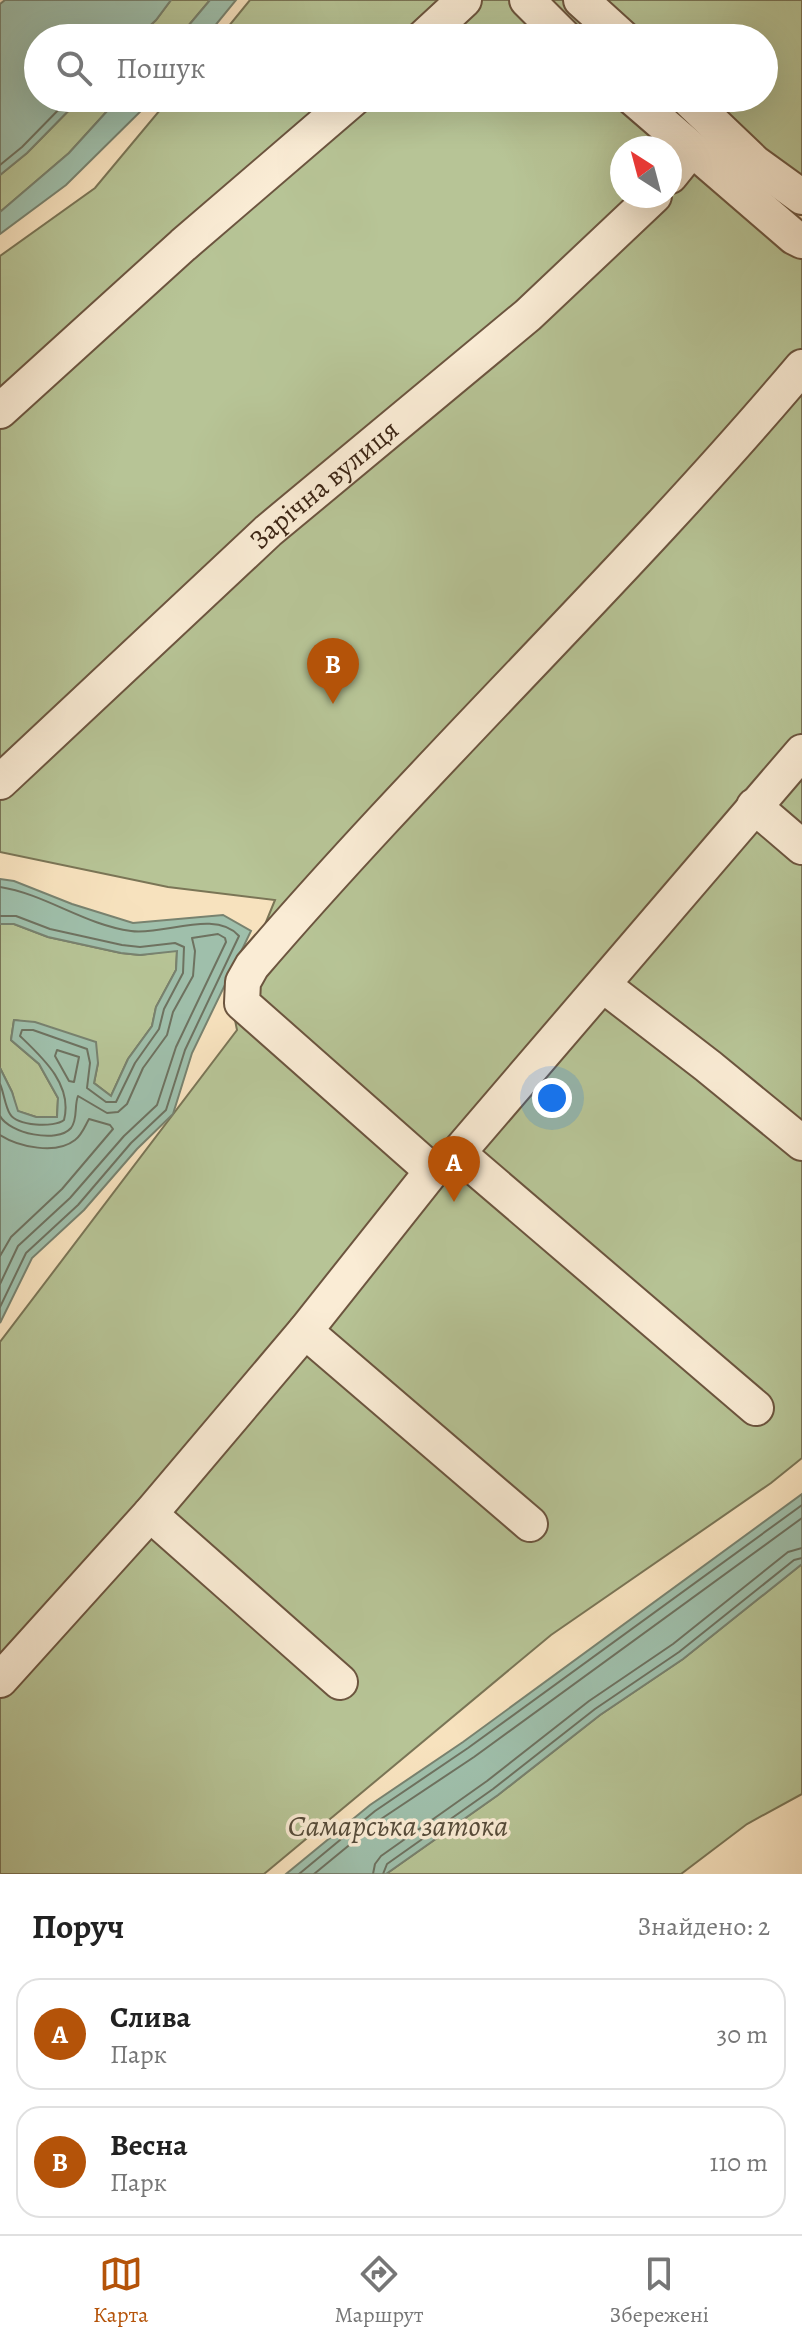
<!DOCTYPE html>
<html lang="uk">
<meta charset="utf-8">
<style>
:root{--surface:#fff;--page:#f2f2f2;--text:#222;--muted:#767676;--line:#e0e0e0;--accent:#b45309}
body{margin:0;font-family:Alegreya,serif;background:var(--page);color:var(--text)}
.compass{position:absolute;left:610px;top:136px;width:72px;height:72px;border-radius:50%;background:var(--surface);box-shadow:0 8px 32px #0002;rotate:324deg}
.you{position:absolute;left:552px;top:1098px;width:28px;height:28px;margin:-20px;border:6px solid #fff;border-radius:50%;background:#1a73e8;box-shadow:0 0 0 12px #1a73e833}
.badge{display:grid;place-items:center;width:52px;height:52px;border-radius:50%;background:var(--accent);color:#fff;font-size:26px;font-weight:700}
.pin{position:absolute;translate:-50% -66px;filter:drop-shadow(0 2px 4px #0008)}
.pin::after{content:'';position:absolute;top:42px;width:28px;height:24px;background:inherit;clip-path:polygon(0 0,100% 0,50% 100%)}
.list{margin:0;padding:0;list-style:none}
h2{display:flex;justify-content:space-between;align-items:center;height:104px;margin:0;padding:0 32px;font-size:34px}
h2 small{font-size:26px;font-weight:400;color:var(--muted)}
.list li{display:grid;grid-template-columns:52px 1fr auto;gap:24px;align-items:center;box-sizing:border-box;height:112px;margin:0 16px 16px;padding:0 16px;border:2px solid var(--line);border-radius:24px}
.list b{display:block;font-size:30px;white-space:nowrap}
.list p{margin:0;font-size:26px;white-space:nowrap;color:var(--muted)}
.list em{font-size:26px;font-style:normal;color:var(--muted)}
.icon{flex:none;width:44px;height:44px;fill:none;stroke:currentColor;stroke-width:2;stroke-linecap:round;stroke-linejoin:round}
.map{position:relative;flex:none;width:802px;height:1874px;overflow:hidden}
.search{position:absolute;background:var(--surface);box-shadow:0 8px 32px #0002;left:24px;right:24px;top:24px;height:88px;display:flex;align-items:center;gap:20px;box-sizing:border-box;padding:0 28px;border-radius:44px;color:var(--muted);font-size:30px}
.sheet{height:360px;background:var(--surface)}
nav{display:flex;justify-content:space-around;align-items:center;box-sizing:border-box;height:112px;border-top:2px solid var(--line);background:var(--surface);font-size:22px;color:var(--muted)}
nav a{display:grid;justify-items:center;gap:4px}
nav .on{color:var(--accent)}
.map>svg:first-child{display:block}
.green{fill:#b7c496;stroke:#7a7556;stroke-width:2;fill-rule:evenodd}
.water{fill:#9fbfab;stroke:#78826f;stroke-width:2}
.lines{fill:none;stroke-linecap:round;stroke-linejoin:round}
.shore{stroke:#6e7260;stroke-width:2}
.minor-casing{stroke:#6c553f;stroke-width:38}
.minor{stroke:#faecd5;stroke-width:34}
.labels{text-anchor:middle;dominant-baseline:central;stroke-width:7;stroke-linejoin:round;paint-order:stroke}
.street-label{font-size:28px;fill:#3d2615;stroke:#faecd5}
.water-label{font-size:30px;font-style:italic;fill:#564c3a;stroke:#faecd5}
</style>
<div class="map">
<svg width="802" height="1874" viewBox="0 0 802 1874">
<rect width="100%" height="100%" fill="#f7e2be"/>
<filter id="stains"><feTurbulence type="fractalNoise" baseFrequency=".0025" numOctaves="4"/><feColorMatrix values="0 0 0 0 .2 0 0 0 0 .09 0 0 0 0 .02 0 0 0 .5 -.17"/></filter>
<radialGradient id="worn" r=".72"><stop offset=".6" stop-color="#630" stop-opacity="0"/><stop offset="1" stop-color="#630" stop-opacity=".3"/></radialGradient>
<path class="green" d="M171 0H210L178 38H137L156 20Z
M250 0H522L565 38H219Z
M549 0H802V212L659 98H764V38H591Z
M81 98H119L69 153 0 212V175L27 153Z
M170 98H632L802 250V1458L771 1483 551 1635 264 1874H0V1342L237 1030 232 1005 275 900 168 887 0 852V256L95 188ZM622 148H670V196H622Z
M0 924H14L48 937 121 953 140 955 177 950 176 970 156 1007 152 1026 128 1059 111 1096 94 1083 98 1063C69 1041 52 1024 14 1020L11 1040 39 1064 58 1098 57 1117H36L17 1111 12 1092 0 1068Z
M802 1564V1794L747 1824 681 1874H386L498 1795 600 1715 683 1659Z"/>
<path class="water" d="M5 0H171L156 20 137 38H38V98H81L27 153 0 175V4Z
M210 0H236L205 38H178Z
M119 98H154L66 185 0 234V212L69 153Z
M0 879 14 881 72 904 133 923 223 915 251 931 192 1053 173 1114 137 1149 84 1210 32 1258 0 1323V1068L12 1092 18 1111 36 1117H57L58 1098 39 1064 11 1040 14 1020 35 1022 96 1042 98 1063 94 1083 111 1096 128 1059 152 1026 156 1007 176 970 177 951 140 955 121 953 48 937 14 924H0Z
M802 1494V1564L683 1659 600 1715 498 1795 386 1874H286L370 1805 463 1742Z"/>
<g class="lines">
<path class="shore" d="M0 165 22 147 70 98
M0 887C45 894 85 925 131 931 163 936 215 909 239 936L185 1050 166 1110 131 1143 78 1205 26 1253 0 1307
M0 916H16L50 929 122 945 140 947 175 943 184 947 183 973 164 1009 159 1029 135 1063 116 1102H106L87 1088 90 1063 87 1049 33 1030H22L20 1036C43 1058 73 1085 64 1120 54 1128 17 1126 10 1114 5 1106 4 1093 0 1084
M57 1050 79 1057 74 1082 69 1081 55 1056Z
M0 1116C9 1133 57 1144 71 1128 78 1119 74 1106 78 1096L107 1113 118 1112 127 1104 143 1068 167 1035 173 1012 193 976 195 951 192 938 218 934 225 938 226 942 176 1047 157 1105 124 1136 70 1198 18 1246 0 1284
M0 1135C19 1147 56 1155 75 1140 82 1135 85 1126 89 1119L110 1125 113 1129 62 1189 11 1237 0 1256
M299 1874 375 1811 468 1748 802 1505
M314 1874 381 1819 474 1757 802 1518
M373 1874 375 1864 381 1856 487 1781 589 1701 673 1644 788 1552 802 1548
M383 1874 387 1864 493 1789 595 1709 679 1652 794 1560 802 1558"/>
<defs>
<g id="minor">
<path d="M527 0 565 38"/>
<path d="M581 0 623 38"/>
<path d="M423 38 464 0"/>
<path d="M633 98 794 237 802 241"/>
<path d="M687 98 755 163 802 197"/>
<path d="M670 176 691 150"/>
<path d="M0 411 183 245 354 98"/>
<path id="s1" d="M0 782 268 531 528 315 654 196"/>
<path d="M754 806 802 847"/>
<path d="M603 985 708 1066 802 1143"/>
<path d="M458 1153 756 1408"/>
<path d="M432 1171 242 1003 243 982 252 966C429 760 627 574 802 367"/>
<path d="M305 1331 530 1524"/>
<path d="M150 1514 340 1682"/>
<path d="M0 1680 150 1514 305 1331 432 1171 458 1153 802 752"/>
</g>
</defs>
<use href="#minor" class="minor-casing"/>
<use href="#minor" class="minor"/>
</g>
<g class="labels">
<g class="street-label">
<text stroke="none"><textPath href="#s1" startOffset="440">Зарічна вулиця</textPath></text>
</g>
<g class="water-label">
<text x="398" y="1826">Самарська затока</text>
</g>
</g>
<rect width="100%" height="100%" filter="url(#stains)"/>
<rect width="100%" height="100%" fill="url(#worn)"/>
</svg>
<svg class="compass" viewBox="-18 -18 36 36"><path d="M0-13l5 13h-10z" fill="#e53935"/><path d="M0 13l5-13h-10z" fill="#767676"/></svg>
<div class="you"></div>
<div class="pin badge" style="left:454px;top:1202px">A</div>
<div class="pin badge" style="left:333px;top:704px">B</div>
<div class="search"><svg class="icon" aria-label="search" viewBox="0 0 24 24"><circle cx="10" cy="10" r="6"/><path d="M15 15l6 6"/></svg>Пошук</div>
</div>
<section class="sheet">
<h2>Поруч<small>Знайдено: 2</small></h2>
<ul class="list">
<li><span class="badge">A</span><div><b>Слива</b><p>Парк</p></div><em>30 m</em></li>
<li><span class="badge">B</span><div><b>Весна</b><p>Парк</p></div><em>110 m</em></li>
</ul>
</section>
<nav>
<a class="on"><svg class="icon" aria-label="map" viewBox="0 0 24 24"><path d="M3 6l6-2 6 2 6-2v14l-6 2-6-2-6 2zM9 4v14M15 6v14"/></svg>Карта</a>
<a><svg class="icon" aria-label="directions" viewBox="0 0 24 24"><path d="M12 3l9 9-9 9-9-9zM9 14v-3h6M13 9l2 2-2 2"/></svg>Маршрут</a>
<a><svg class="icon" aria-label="saved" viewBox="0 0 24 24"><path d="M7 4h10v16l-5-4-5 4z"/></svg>Збережені</a>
</nav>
